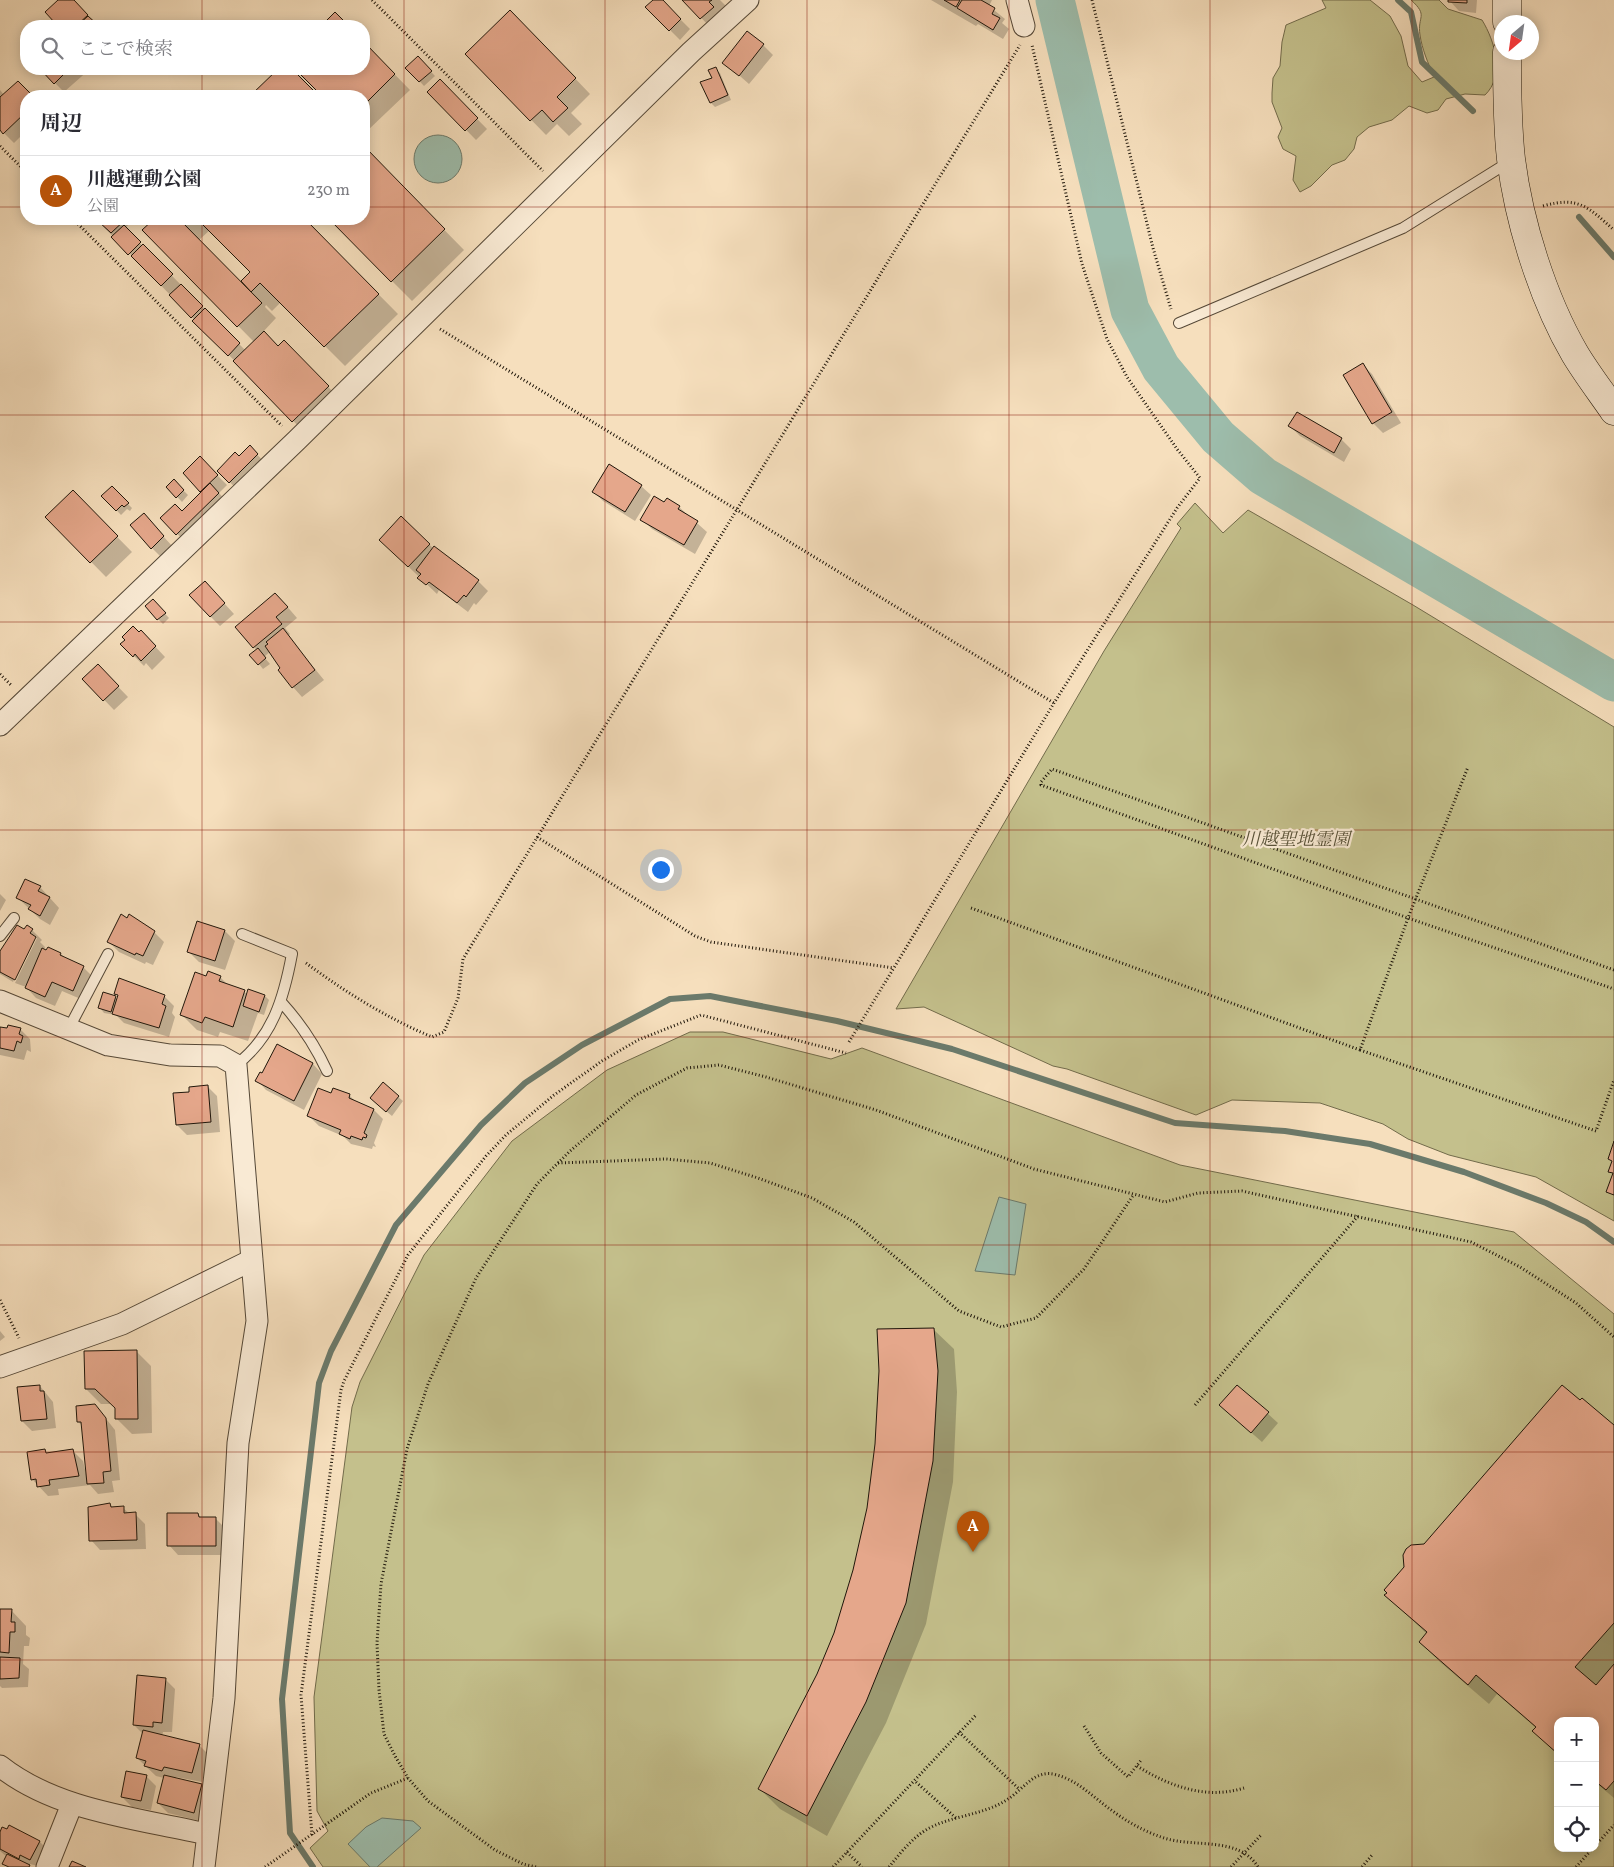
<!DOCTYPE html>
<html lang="ja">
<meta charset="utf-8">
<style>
:root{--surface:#fff;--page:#f7f7f7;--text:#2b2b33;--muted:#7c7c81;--line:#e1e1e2;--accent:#b45309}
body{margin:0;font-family:Vollkorn,"Noto Serif JP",serif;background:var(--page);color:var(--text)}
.controls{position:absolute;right:15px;bottom:15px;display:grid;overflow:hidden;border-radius:10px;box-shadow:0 2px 12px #0003}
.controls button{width:45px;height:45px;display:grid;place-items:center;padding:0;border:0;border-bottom:1px solid var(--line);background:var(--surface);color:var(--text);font:25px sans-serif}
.compass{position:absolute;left:1494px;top:15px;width:45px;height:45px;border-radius:50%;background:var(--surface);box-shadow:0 2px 12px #0003;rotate:209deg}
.you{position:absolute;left:660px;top:869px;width:18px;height:18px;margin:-12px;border:4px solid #fff;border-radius:50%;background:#1a73e8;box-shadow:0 0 0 8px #1a73e833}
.badge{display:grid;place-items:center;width:32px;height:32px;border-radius:50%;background:var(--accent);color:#fff;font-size:16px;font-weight:700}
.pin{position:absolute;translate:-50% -41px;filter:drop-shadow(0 1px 2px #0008)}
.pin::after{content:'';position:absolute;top:26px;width:18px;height:15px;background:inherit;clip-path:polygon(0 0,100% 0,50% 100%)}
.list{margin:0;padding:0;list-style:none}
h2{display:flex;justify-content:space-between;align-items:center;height:65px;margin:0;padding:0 20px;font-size:21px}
h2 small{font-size:16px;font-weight:400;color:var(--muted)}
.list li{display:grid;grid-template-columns:32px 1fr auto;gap:15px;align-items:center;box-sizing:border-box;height:70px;padding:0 20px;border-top:1px solid var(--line)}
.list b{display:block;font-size:19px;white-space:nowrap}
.list p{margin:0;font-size:16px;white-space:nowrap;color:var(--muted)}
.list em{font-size:16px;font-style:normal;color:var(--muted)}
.icon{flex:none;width:28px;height:28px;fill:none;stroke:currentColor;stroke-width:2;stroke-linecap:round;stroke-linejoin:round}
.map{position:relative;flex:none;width:1614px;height:1867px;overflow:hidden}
.search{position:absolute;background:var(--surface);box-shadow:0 2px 12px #0003;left:20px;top:20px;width:350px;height:55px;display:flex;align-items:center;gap:12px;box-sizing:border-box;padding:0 18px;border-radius:20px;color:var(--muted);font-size:19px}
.panel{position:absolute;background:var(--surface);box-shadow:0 2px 12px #0003;left:20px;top:90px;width:350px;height:135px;border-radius:20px}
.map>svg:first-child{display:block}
.green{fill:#c4c08c;stroke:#726b4b;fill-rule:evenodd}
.water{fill:#9dbdac;stroke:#6b7a6b}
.shadow{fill:#0003;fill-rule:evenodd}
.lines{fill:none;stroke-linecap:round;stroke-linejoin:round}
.stream{stroke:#6b7a6b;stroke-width:6}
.river{stroke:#9dbdac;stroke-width:39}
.building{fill:#e5a78b;stroke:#1f160a}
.lane-casing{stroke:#554837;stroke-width:12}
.street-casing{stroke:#554837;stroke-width:23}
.secondary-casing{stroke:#1f160a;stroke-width:29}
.path{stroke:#1f160a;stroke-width:3;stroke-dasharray:1 2.5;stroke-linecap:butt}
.lane{stroke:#f9ead4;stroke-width:10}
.street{stroke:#f9ead4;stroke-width:21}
.secondary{stroke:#f9ead4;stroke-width:28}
.grid{fill:none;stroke:#8f2418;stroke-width:1;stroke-opacity:0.55}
.labels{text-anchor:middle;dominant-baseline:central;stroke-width:4.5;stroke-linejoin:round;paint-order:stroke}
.park-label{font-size:18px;font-style:italic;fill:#595238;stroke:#f9ead4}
</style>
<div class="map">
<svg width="1614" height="1867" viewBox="0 0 1614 1867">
<rect width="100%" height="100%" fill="#f6dfbd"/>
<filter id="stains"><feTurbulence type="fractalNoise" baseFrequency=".004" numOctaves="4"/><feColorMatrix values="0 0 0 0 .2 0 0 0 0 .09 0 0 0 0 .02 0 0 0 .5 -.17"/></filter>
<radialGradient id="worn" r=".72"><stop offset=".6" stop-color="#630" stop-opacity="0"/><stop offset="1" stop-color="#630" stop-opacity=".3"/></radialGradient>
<path class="green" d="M1322 0H1370L1390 16 1401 36 1408 66 1422 82 1434 77C1428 63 1422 49 1420 35 1417 16 1429 16 1411 0H1439L1448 9 1482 20C1495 41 1505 76 1485 95L1465 94 1446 99 1438 110 1427 113 1409 106 1392 120 1369 127 1357 137 1354 149 1345 160 1332 165 1311 186 1300 192 1293 180 1296 156 1283 149 1278 137 1282 128 1272 102V93L1273 78 1280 66 1282 42 1286 25 1326 8Z
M1195 503 1223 533 1248 510 1413 605 1614 727V1221L1536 1177 1449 1155 1408 1139 1383 1124 1320 1103 1232 1100 1196 1115 1067 1069 1053 1066 924 1007 896 1009 1104 651 1181 528 1177 524Z
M690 1032H723L831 1059 862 1048 1180 1165 1514 1232 1614 1314V1867H323L310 1848 328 1831 317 1811 314 1697 352 1407 360 1382 424 1255 512 1141 607 1070ZM1558 1721H1595V1848H1558Z"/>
<path class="water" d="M414 159a24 24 0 1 1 48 0a24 24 0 1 1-48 0Z
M999 1197 1026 1204 1015 1275 975 1271Z
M382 1818 413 1821 421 1828 377 1867H370L348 1844 366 1827Z"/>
<path class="shadow" d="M60 0H73L98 26H54L57 23Z
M655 0H661L690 29 680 40 647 7Z
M684 0H720L726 6 711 28Z
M931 0H992L989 6 1005 19 1002 23 1009 29 1003 39 978 24 976 26Z
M1449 0H1477L1476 13 1459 11Z
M525 26 590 94 571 113 582 124 569 136 557 124 546 135 467 54Z
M364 43 410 90 365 133 364 96H323L297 69H364Z
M763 45 773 55 749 84 724 62Z
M418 58 435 76 424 86 407 68Z
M41 69H90L64 92Z
M279 69H290L317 96H251Z
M715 69 720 73 731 100 715 107 711 103Z
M440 81 487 129 476 140 429 92Z
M18 82 32 96H26V131L14 143 0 129V90L4 95Z
M364 148 464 250 412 301 330 219H364Z
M96 219H135L125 228 246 351 254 342 144 230 155 219H304L398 314 345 366 281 302 272 311 266 305 265 307 276 318 263 332 279 347 284 342 343 402 308 436ZM210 230 252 272 241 283 199 240Z
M1362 364 1372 374 1401 423 1383 433 1373 423Z
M1290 426 1341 439 1351 449 1344 462 1300 436Z
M250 447 267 465 240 492 218 471 239 457Z
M200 458 227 485 219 493 228 503 187 544 162 518 182 512 203 492 184 473Z
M174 481 188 495 182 502 168 487Z
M641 486 651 495 635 521 603 501 594 492Z
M112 488 132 508 130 511 127 509 121 515 103 496Z
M73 492 132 552 106 577 47 517Z
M679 507 707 532 695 554 652 529 642 519Z
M401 518 434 549 478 581 488 591 476 605 474 603 468 612 439 590 437 594 391 550Z
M153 525 173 547 161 557 152 548Z
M214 592 234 614 220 626 210 616Z
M285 604 297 618 285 628 290 634 288 636 324 680 302 697 293 687 271 655 273 653 271 651 264 657 270 664 263 669 259 664 257 650 254 647Z
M157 605 169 618 163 624 146 607Z
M151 642 165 657 152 670 146 663 144 666 122 644Z
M98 666 128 697 114 710 84 679Z
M40 887 59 908 50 925 40 919 18 898Z
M0 894 6 900 0 911Z
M198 923 225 931 235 941 225 970 199 962 189 952Z
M32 930 42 940 40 942 45 947 44 950 47 951 48 948 61 954 66 959 83 967 93 977 83 1000 62 991 55 1006 36 998 26 987 15 983 37 938H34L13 982 0 974V954L25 931Z
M154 932 164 942 153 965 146 962 145 964 119 952 109 942Z
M220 977 228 985 248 994 265 996 269 1000 264 1015 258 1013 248 1041 220 1032 218 1037 197 1030 182 1015Z
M116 993 164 996 174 1006 172 1013 175 1017 169 1037 124 1023 116 1015 104 1013 100 1008 115 997 118 1000 119 997Z
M0 1028 20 1029 30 1039 31 1052 27 1050 24 1060 0 1055Z
M277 1046 313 1064 322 1074 304 1110 266 1090 257 1080 263 1075Z
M383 1084 403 1101 392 1116 376 1103Z
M207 1086 217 1096 220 1132 187 1135 177 1125 190 1093Z
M332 1095H349L357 1103 374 1110 383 1119 374 1143 376 1147 373 1146 372 1149 351 1144 343 1136 319 1126 309 1116Z
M933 1329 954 1349 957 1392 953 1482 926 1624 886 1723 827 1836 780 1809 760 1789 804 1706 835 1634 854 1570 869 1508Z
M0 1331 5 1337 0 1341Z
M136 1351 151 1366 152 1433 132 1434 117 1419 116 1409 111 1404H101L86 1389Z
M40 1386 53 1402 56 1428 32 1431 22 1421 19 1388Z
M1237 1386 1278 1423 1262 1442 1231 1415Z
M95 1405 115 1430 120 1480 112 1481 114 1492 98 1494 90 1485 58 1489 59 1495 48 1496 32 1479 45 1451 48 1454 73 1451 83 1461 86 1474H88L83 1426 78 1422Z
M1614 1427V1798L1595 1782V1721H1558V1755L1534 1731 1536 1728 1497 1694 1489 1704 1440 1662 1420 1642 1427 1634 1386 1595 1424 1545Z
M110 1505 113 1508H123L130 1514H135L145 1524 146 1549 100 1550 91 1540Z
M198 1514 201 1518H215L225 1528V1555H178L169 1545Z
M0 1610H11L26 1626V1635L30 1638 29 1646H24L23 1664 29 1669 28 1687 2 1688 0 1686Z
M165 1679 175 1689 172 1732H163L162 1736 199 1745 209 1755 202 1782 176 1777V1779L201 1786 211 1795 204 1822 168 1813 158 1803 164 1778 156 1776 137 1758 143 1734 134 1725Z
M146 1776 156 1786 151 1810 132 1807 122 1797Z
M0 1835 40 1842 49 1851 42 1867 30 1864V1867H7L4 1864 7 1857 0 1851Z"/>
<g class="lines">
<path class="stream" d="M1398 0 1411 12 1422 62 1473 111
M1579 217 1614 257
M313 1867 290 1833 282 1699 319 1383 331 1351 396 1225 481 1125 525 1083 582 1045 670 999 710 996 837 1021 952 1049 1175 1123 1285 1131 1370 1144 1464 1172 1546 1203 1586 1222 1614 1242"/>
<path class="river" d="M1055 0 1130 310 1161 368 1218 437 1263 476 1614 682"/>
</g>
<path class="building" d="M58 0H74L88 15 76 26H52L55 23 45 12Z
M653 0H663L681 19 669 31 645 7Z
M682 0H712L709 2 714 7 700 19Z
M944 0H960L956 7Z
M962 0H981L995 8 992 14 1000 18 993 30 957 8Z
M1448 0H1467V3L1448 2Z
M510 10 576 78 557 97 568 108 553 122 542 110 530 121 465 54Z
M335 12 349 26H321Z
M88 16 99 26H77Z
M747 31 764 44 739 76 722 63Z
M364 42 395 74 364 105V96H322L295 69H364Z
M418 56 432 71 419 82 405 68Z
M716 67 728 95 710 103 700 82 712 78 708 70Z
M40 69H69L54 84Z
M278 69H292L319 96H250Z
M440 79 478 118 465 131 427 92Z
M18 81 33 96H26V112L3 134 0 130V97Z
M364 146 445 229 391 282 329 219H364Z
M101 219H126L111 233 98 221Z
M154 219H179L262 303 237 327 142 230Z
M197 219H305L379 294 324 347 260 283 251 292 241 281 250 272Z
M124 225 141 242 128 255 111 237Z
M143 244 173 274 161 286 131 256Z
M181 284 203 306 191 318 169 295Z
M205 308 240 343 228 356 192 321Z
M264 331 278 346 284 340 329 386 292 422 233 361Z
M1363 363 1392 412 1372 424 1343 375Z
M1297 412 1342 438 1334 453 1288 426Z
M250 445 258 454 229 483 217 471 235 452 239 456Z
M200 456 218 475 200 492 183 473Z
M609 464 642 485 625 512 592 492Z
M174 479 184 490 176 498 166 487Z
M210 483 219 493 176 535 160 518 175 504 182 511Z
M112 486 129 503 124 507 122 505 116 511 101 496Z
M73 490 118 536 90 563 45 517Z
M654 496 664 502 667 498 680 506 678 509 698 521 684 545 640 520Z
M144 513 164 536 151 549 130 525Z
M401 516 430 544 408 567 379 540Z
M434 546 479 580 466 597 464 595 457 603 429 582 426 585 417 578 421 574 416 570Z
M205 581 225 603 210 617 189 595Z
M275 593 288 607 276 617 282 624 253 648 235 627Z
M153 599 166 613 157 620 145 606Z
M133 626 139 632 141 630 156 646 141 661 135 654 133 657 120 644 125 640 122 637Z
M283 628 315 670 292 688 278 670 280 668 265 646 268 644 266 642Z
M258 648 266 658 258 665 249 655Z
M98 664 119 686 103 701 82 679Z
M25 879 41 886 38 891 50 897 40 916 28 909 31 905 16 898Z
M121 914 127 918 129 914 155 931 143 956 136 953 135 955 107 942Z
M197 921 225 930 215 961 187 952Z
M17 925 24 929 27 925 33 929 30 933 36 937 15 980 0 972V951Z
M48 947 61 953 60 955 84 966 73 991 52 982 45 997 25 988 42 948 46 950Z
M208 971 221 976 219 981 245 990 233 1027 205 1017 202 1023 180 1015 195 972 206 976Z
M119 978 165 995 162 1004 166 1006 159 1028 112 1014 118 995 114 994Z
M248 989 265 995 259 1012 243 1006Z
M103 992 116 996 111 1012 98 1008Z
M8 1025 21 1028 19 1034 23 1036 21 1043 17 1041 14 1051 0 1048V1027L7 1028Z
M277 1044 313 1063 294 1101 255 1081 260 1072 262 1073Z
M383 1082 399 1096 386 1112 370 1098Z
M208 1085 211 1122 176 1125 173 1093 189 1092V1087Z
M318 1088 331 1093 333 1088 350 1094 349 1098 374 1109 364 1133 367 1135 366 1138 363 1137 362 1140 351 1136 350 1139 339 1134 341 1130 307 1116Z
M1614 1141V1195L1606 1192 1613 1173 1608 1172 1612 1161 1608 1159Z
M934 1328 938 1371 933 1461 906 1603 866 1702 807 1816 758 1789 817 1674 834 1633 853 1570 867 1508 875 1444 879 1371 877 1329Z
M137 1350 138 1419H115V1408L95 1389H85L84 1351Z
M40 1385V1391H44L47 1419 21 1421 17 1387Z
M1237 1385 1269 1412 1251 1433 1219 1405Z
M1562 1385 1580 1400 1582 1398 1614 1425V1623L1575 1667 1596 1685 1614 1664V1781L1606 1790 1595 1781V1721H1558V1754L1532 1731 1536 1727 1476 1675 1468 1685 1419 1642 1427 1632 1384 1595 1387 1593 1384 1590 1404 1567 1403 1555 1406 1549 1411 1545 1424 1544Z
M95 1404 106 1418 111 1471 103 1472 104 1483 87 1484 81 1422H77L76 1406Z
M45 1449 46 1453 73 1449 79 1476 49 1480 50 1485 37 1487 36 1479 31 1480 27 1452Z
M110 1503 111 1507 124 1506V1513L136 1512 137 1540 89 1541 88 1507Z
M167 1513H198L199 1517H216V1546H167Z
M0 1609H12L11 1622H15V1632H10L9 1653 0 1652Z
M0 1657 20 1658 19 1678 0 1679Z
M137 1675 166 1678 162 1723 153 1722V1727L133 1725Z
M143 1730 200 1744 192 1773 164 1767 162 1771 144 1766 146 1761 136 1758Z
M126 1771 147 1775 141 1801 121 1797Z
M164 1775 202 1784 194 1813 157 1803Z
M9 1825 40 1841 30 1860 20 1855 19 1859 0 1849V1832L2 1827 7 1829Z
M7 1854 30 1865 29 1867H9L2 1864Z
M72 1861 86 1867H69Z"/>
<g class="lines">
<defs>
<path id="lane" d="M1179 323 1403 228 1509 162
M0 936 14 918
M282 1003C301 1024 315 1045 327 1071
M68 1030 108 954
M236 1065C273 1037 284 997 292 954L242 934"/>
<path id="street" d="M1017 0 1024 26
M0 725 297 440 691 52 748 0
M0 1001 108 1045 170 1055 220 1056 236 1065 257 1321 238 1443 224 1698 204 1867
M0 1367 122 1324 252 1260
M0 1766C57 1811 137 1818 206 1834
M47 1867 72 1804"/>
<path id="secondary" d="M1507 0V22
M1507 52C1507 88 1507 124 1511 159 1519 223 1543 299 1575 354 1587 374 1601 392 1614 411"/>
</defs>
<use href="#lane" class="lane-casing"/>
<use href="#street" class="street-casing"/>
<use href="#secondary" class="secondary-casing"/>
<path class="path" d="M372 0 543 171
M1092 0 1153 248 1171 309
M0 146 26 172
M1543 206C1579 196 1588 207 1614 230
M73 219 282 426
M440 329 1054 703
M0 674 11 685
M537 837 695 936 711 942 894 968
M971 908 1360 1050 1408 918 1468 767
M306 963C345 992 387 1018 432 1037L444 1032 458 998 463 959 1020 45
M1614 970 1052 769 1041 782V785L1408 918 1614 989
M849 1042 1054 703 1177 508 1200 478 1177 449 1127 377 1107 339 1082 264 1032 45
M1360 1050 1596 1131 1614 1080
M558 1163 666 1159 710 1163 758 1178 812 1198 854 1222 959 1311 1001 1327 1036 1318 1084 1269 1134 1194
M0 1300 19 1338
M1195 1405 1358 1216
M1084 1726 1101 1753 1128 1777 1142 1759
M959 1732 1019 1789
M1137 1766C1169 1786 1206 1800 1244 1788
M916 1782 956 1818
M312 1835 301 1695 341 1390 344 1381 408 1255 486 1156 506 1135 554 1095 602 1061 638 1040 701 1015 846 1053
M1595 1846 1614 1825
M847 1852 862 1867
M265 1867 371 1793 408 1778
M536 1867 523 1864 495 1850 428 1801 408 1778 395 1756 384 1734 379 1690 377 1643 381 1584 407 1449 428 1384 476 1278 537 1184 570 1151 636 1095 687 1068 719 1065 766 1077 876 1110 1034 1169 1165 1202 1198 1193 1242 1191 1471 1242 1520 1267 1576 1303 1614 1337
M833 1867 976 1715
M889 1867C898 1856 908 1843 920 1834 945 1815 982 1817 1008 1799 1024 1789 1035 1768 1057 1775 1079 1781 1095 1799 1114 1812 1129 1823 1146 1832 1164 1838 1195 1848 1239 1836 1258 1867
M1231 1867 1261 1835
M1362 1867 1372 1855
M1576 1867 1593 1848"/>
<use href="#lane" class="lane"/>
<use href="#street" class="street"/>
<use href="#secondary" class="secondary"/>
</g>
<path class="grid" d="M202 0V26M404 0V1867M605 0V1867M807 0V1867M1009 0V1867M1210 0V1867M1412 0V1867M202 69V96M0 207H26M364 207H1614M202 219V1867M0 415H1614M0 622H1614M0 830H1614M0 1037H1614M0 1245H1614M0 1452H1614M0 1660H1614"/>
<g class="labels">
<g class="park-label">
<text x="1296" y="840">川越聖地霊園</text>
</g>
</g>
<rect width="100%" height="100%" filter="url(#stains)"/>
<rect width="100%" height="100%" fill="url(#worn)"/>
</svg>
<div class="controls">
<button>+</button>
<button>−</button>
<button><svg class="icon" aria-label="locate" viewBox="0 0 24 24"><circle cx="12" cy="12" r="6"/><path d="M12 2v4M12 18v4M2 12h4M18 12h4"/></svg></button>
</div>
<svg class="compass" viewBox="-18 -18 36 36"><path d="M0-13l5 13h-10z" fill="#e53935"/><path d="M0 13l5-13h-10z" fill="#7c7c81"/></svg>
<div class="you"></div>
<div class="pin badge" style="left:973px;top:1552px">A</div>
<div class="search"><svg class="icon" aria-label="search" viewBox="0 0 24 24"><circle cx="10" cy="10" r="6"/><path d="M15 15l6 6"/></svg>ここで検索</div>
<section class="panel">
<h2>周辺<small></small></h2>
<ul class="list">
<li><span class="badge">A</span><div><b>川越運動公園</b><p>公園</p></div><em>230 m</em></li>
</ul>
</section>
</div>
